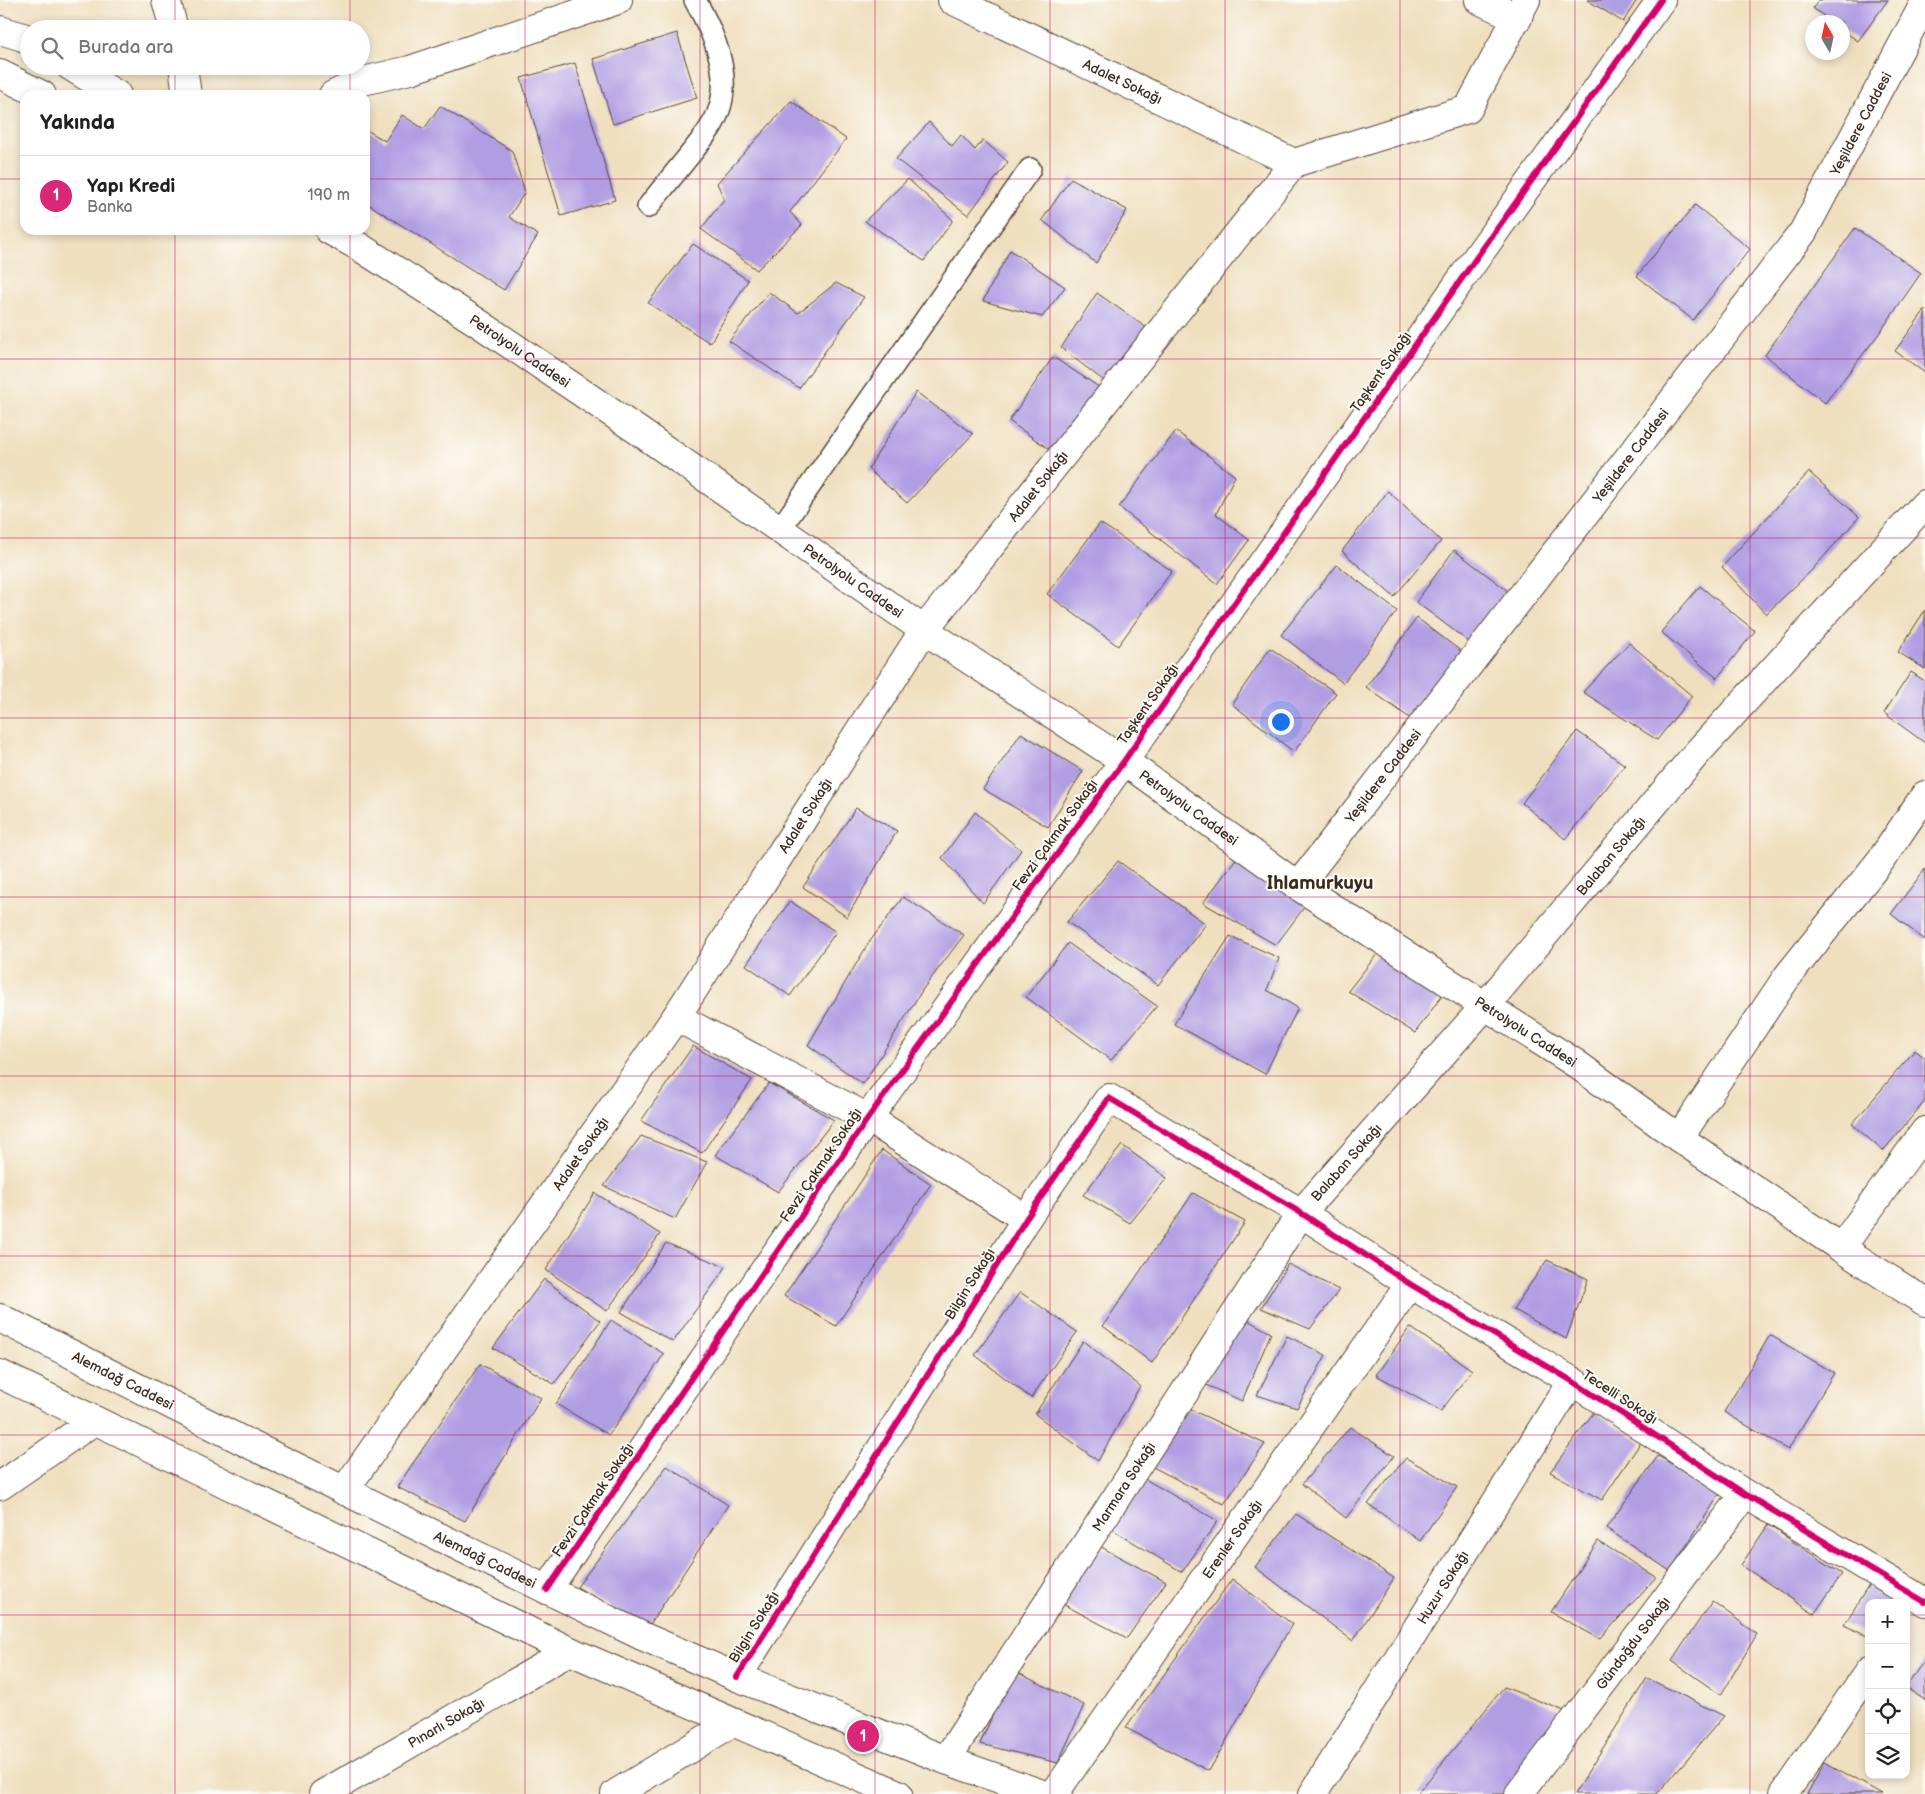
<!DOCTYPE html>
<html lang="tr">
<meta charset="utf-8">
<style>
:root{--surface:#fff;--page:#f6f6f6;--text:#202124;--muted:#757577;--line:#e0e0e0;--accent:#db2777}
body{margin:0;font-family:"Balsamiq Sans",sans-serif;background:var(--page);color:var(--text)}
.controls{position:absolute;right:15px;bottom:15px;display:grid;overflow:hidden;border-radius:10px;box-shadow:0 2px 8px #0003}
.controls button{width:45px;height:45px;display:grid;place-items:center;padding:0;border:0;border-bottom:1px solid var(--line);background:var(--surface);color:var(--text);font:25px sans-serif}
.compass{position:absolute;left:1805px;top:15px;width:45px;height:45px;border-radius:50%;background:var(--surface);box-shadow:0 2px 8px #0003;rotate:351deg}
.you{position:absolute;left:1280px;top:721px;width:18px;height:18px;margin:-12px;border:4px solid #fff;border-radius:50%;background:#1a73e8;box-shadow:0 0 0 8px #1a73e833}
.badge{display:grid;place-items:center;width:32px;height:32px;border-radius:50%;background:var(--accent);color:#fff;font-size:16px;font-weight:700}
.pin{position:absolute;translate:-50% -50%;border:2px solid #fff;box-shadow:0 1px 5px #0006}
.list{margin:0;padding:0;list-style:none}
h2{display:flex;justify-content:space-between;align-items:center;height:65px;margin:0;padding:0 20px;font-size:21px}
h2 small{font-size:16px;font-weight:400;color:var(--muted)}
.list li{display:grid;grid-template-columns:32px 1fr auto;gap:15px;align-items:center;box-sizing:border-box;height:80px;padding:0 20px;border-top:1px solid var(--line)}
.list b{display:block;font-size:19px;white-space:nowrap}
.list p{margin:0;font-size:16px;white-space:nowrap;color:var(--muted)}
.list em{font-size:16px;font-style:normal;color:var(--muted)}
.icon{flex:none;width:28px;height:28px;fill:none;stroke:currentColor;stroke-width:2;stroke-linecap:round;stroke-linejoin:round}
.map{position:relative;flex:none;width:1925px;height:1794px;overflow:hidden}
.search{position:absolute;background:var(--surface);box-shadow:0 2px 8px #0003;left:20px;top:20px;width:350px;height:55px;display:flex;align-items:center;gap:12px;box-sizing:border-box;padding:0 18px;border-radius:28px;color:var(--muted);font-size:19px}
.panel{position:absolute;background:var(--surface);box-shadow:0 2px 8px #0003;left:20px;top:90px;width:350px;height:145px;border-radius:15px}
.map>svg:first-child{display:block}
.building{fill:#b09ee3}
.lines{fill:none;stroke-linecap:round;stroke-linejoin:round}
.lane-casing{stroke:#564536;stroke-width:24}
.street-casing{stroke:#564536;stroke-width:30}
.secondary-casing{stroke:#564536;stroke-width:30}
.primary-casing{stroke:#564536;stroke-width:30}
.lane{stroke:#fff;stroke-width:21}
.street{stroke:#fff;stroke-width:28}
.secondary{stroke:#fff;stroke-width:28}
.primary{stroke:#fff;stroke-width:28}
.cycleway-casing{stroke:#fdfcf7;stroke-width:9}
.cycleway{stroke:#d6006c;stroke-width:6}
.grid{fill:none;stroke:#c2185b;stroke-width:1;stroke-opacity:0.55}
.labels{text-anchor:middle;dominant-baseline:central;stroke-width:4;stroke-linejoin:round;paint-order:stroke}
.street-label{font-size:14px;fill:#3b2a1e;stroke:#fdfcf7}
.district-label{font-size:19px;font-weight:bold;fill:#3b2a1e;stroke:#fdfcf7}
</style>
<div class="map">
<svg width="1925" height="1794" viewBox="0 0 1925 1794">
<rect width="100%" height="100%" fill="#fdfcf7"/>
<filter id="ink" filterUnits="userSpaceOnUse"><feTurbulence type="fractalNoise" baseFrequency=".02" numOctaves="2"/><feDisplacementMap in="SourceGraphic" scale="10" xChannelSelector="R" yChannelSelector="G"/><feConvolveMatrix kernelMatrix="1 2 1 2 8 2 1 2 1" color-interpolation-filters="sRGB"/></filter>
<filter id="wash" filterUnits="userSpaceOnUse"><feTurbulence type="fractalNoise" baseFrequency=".0096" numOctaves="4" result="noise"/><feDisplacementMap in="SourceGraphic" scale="20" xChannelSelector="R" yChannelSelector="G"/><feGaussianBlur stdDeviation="1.12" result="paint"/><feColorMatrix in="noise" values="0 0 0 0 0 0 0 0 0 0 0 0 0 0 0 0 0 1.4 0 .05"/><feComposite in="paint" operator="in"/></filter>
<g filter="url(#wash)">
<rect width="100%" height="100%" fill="#efdfbf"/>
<g id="blocks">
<path class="building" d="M1587 0H1637L1623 22Z
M1819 0H1888L1858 41 1842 30V22H1832L1813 8Z
M677 33 697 98 613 124 593 59Z
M575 63 615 200 561 216 521 78Z
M791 101 846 139 790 212 802 225 757 270 701 229 724 199 717 183Z
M440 106 512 151 525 192 509 217 538 235 504 290 365 202V129L385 141 402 115 424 129Z
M929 122 952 146 961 135 975 150 983 140 1008 162 968 215 896 159Z
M1071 178 1127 210 1096 263 1042 220Z
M908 179 953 220 924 261 865 221Z
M1695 205 1750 249 1693 320 1637 276Z
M1855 228 1921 273 1878 335 1825 403 1765 355Z
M693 244 748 280 710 343 648 303Z
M1010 250 1065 287 1042 317 983 301Z
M836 283 864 297 799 388 729 341 769 292 798 313Z
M1097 293 1151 331 1108 384 1061 348Z
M1925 310V373L1895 351Z
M1053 357 1102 389 1053 452 1009 421Z
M916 392 973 434 907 503 868 469Z
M1176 431 1235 476 1216 514 1249 540 1217 584 1119 507Z
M1809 472 1859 517 1811 571 1766 614 1722 567Z
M1388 491 1441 541 1394 597 1342 551Z
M1100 523 1172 571 1118 646 1047 594Z
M1454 550 1512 594 1473 645 1416 602Z
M1337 565 1397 611 1343 683 1281 635Z
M1700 586 1755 631 1717 678 1661 632Z
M1925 610V669L1898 652Z
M1417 618 1466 655 1414 721 1366 687Z
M1629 643 1692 696 1657 740 1583 692Z
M1270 648 1336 693 1294 752 1232 704Z
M1911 672 1925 681V743L1884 713Z
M1577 731 1625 765 1565 839 1522 803Z
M1021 733 1083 771 1048 827 983 789Z
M856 808 897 831 847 917 803 887Z
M975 812 1021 850 983 903 942 858Z
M1238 856 1308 902 1276 945 1203 903Z
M1118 861 1206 924 1158 985 1067 922Z
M1925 869V940L1891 914Z
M903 897 964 935 923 989 863 1084 808 1045 868 944Z
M790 901 836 932 790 996 746 965Z
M1230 936 1279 958 1267 990 1298 1008 1265 1074 1174 1024Z
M1068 943 1157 1006 1111 1060 1026 997Z
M1378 953 1443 994 1415 1033 1348 991Z
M693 1046 752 1080 702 1153 641 1121Z
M1915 1050 1925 1058V1101L1883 1151 1852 1124Z
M769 1083 834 1120 778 1192 715 1155Z
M641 1136 707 1162 675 1219 604 1186Z
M1122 1145 1167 1178 1130 1223 1083 1195Z
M882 1150 931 1184 836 1326 784 1296Z
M595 1193 660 1234 607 1311 546 1270Z
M1193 1193 1245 1222 1152 1363 1103 1326Z
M666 1243 726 1267 673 1342 621 1312Z
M1547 1260 1588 1279 1566 1339 1513 1309Z
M1288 1264 1339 1290 1310 1329 1261 1308Z
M544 1279 600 1321 554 1384 493 1348Z
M1020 1292 1077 1332 1031 1398 975 1355Z
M1240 1316 1271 1333 1242 1401 1206 1385Z
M611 1320 664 1354 609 1435 556 1404Z
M1410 1327 1472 1370 1441 1411 1376 1375Z
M1770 1335 1834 1373 1788 1450 1724 1412Z
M1287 1336 1326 1355 1297 1408 1257 1395Z
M1083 1341 1140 1386 1098 1461 1035 1414Z
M480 1364 541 1398 465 1521 397 1487Z
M1187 1408 1265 1444 1224 1504 1151 1466Z
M1594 1412 1641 1442 1602 1500 1550 1472Z
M1350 1427 1394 1456 1346 1518 1302 1484Z
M1658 1456 1721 1492 1670 1571 1606 1528Z
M1406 1458 1457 1487 1420 1541 1368 1504Z
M667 1466 728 1505 647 1629 577 1587Z
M1138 1475 1218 1521 1182 1572 1105 1525Z
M1296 1514 1394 1578 1353 1641 1255 1567Z
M1768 1525 1842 1574 1814 1614 1741 1565Z
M1090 1541 1166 1582 1127 1638 1057 1601Z
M1598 1541 1656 1577 1600 1639 1551 1612Z
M1232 1579 1292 1624 1209 1771 1126 1728Z
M1871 1582 1901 1603H1869V1637L1844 1625Z
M1712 1601 1757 1634 1721 1695 1672 1661Z
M1925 1658V1700L1906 1688Z
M1012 1670 1084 1705 1058 1763 980 1744Z
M1647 1678 1724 1716 1657 1794H1574Z
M1504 1687 1567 1712 1505 1794H1417Z
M1825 1762 1882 1794H1807Z"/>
</g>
</g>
<g filter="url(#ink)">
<use href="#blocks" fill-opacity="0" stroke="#564536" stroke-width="1"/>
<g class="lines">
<defs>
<path id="lane" d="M648 207C661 190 675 173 688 157 699 143 712 129 718 113 733 75 713 32 695 0
M780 529 1030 169"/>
<g id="street">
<path d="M166 0 174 29"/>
<path id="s1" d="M952 0 1294 163 1468 109 1526 0"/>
<path d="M1479 0 1518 18"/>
<path d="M183 66 187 95"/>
<path d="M333 95 363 81 410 70 618 0"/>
<path d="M676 1017 868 1118 1026 1219"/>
<path d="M1679 1138 1787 977 1881 860 1925 795"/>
<path d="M1841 1248 1925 1131"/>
<path d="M0 1486 94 1421"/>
<path id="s2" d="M344 1491 676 1017 924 630 1294 163"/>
<path d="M547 1590 868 1118 1124 761 1479 254 1661 0"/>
<path d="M737 1677 1026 1219 1109 1098 1301 1213 1410 1284 1572 1381 1745 1494 1925 1602"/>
<path id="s3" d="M946 1760 1301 1213 1485 1006 1696 754 1925 504"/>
<path id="s4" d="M323 1794 570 1651"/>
<path d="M615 1794 732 1723"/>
<path id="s5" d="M1054 1794 1410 1284"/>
<path id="s6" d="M1313 1794 1572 1381"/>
<path id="s7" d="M1519 1794 1745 1494"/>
<path d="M1784 1794 1869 1671"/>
</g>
<g id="secondary">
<path d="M0 30 23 37 29 40"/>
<path d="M70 66 117 95"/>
<path d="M0 74 42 95"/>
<path id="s8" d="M329 230 358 246 477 322 640 432 924 630 1124 761 1298 886 1575 1063 1679 1138 1841 1248 1925 1302"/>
<path id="s9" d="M1298 886 1803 232 1925 2"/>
</g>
<g id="primary">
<path id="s10" d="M0 1318 247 1443 642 1636 737 1677 946 1760 1042 1794"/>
<path d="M0 1374 570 1651 898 1794"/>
</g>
</defs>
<use href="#lane" class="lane-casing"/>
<use href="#street" class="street-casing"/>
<use href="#secondary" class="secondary-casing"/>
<use href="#primary" class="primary-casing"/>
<use href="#lane" class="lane"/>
<use href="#street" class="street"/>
<use href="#secondary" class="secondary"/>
<use href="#primary" class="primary"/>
<defs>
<path id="cycleway" d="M547 1590 868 1118 1124 761 1479 254 1661 0
M737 1677 1026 1219 1109 1098 1301 1213 1410 1284 1572 1381 1745 1494 1925 1602"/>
</defs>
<use href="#cycleway" class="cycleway-casing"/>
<use href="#cycleway" class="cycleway"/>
</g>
</g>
<path class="grid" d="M175 0V29M350 0V29M525 0V1794M700 0V1794M875 0V1794M1050 0V1794M1225 0V1794M1400 0V1794M1575 0V1794M1750 0V1794M175 66V95M350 66V95M0 179H25M365 179H1925M175 230V1794M350 230V1794M0 359H1925M0 538H1925M0 718H1925M0 897H1925M0 1076H1925M0 1256H1925M0 1435H1925M0 1615H1869M1906 1615H1925"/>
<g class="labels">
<g class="street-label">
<text stroke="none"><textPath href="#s1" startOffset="189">Adalet Sokağı</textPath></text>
<text stroke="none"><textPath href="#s9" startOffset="949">Yeşildere Caddesi</textPath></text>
<text stroke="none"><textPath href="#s8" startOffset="226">Petrolyolu Caddesi</textPath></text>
<text transform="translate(1381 372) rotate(-55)">Taşkent Sokağı</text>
<text stroke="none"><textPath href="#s9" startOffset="544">Yeşildere Caddesi</textPath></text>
<text stroke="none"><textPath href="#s2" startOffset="1222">Adalet Sokağı</textPath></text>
<text stroke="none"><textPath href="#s8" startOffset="631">Petrolyolu Caddesi</textPath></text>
<text transform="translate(1148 704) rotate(-55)">Taşkent Sokağı</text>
<text stroke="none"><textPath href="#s9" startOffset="139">Yeşildere Caddesi</textPath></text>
<text stroke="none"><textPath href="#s8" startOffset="1036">Petrolyolu Caddesi</textPath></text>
<text stroke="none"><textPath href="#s2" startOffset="818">Adalet Sokağı</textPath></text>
<text transform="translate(1055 835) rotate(-54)">Fevzi Çakmak Sokağı</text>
<text stroke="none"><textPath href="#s3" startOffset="1125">Balaban Sokağı</textPath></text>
<text stroke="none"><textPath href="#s8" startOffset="1441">Petrolyolu Caddesi</textPath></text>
<text stroke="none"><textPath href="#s2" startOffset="412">Adalet Sokağı</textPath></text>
<text stroke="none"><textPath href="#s3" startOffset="720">Balaban Sokağı</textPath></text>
<text transform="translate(821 1165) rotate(-56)">Fevzi Çakmak Sokağı</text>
<text transform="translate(970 1284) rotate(-58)">Bilgin Sokağı</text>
<text stroke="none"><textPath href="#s10" startOffset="138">Alemdağ Caddesi</textPath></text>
<text transform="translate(1620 1397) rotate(33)">Tecelli Sokağı</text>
<text stroke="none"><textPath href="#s3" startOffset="326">Marmara Sokağı</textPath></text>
<text transform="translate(593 1500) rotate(-56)">Fevzi Çakmak Sokağı</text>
<text stroke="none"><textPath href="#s5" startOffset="311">Erenler Sokağı</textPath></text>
<text stroke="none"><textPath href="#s10" startOffset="542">Alemdağ Caddesi</textPath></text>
<text stroke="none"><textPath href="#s6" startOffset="244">Huzur Sokağı</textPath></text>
<text transform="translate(754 1627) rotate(-58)">Bilgin Sokağı</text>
<text stroke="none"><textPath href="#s7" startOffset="189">Gündoğdu Sokağı</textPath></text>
<text stroke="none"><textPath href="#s4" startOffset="142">Pınarlı Sokağı</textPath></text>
</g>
<g class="district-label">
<text x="1320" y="883">Ihlamurkuyu</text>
</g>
</g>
</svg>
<div class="controls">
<button>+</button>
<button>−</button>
<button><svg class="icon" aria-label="locate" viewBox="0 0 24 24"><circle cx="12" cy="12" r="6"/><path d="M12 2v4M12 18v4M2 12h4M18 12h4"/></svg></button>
<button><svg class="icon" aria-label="layers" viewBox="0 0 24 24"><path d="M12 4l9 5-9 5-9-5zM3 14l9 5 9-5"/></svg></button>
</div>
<svg class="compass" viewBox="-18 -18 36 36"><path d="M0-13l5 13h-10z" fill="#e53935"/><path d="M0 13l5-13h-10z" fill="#757577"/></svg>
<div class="you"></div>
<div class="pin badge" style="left:863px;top:1736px">1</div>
<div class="search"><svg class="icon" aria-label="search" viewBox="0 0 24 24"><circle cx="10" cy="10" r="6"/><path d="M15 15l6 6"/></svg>Burada ara</div>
<section class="panel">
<h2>Yakında<small></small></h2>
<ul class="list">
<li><span class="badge">1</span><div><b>Yapı Kredi</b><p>Banka</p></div><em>190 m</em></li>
</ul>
</section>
</div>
